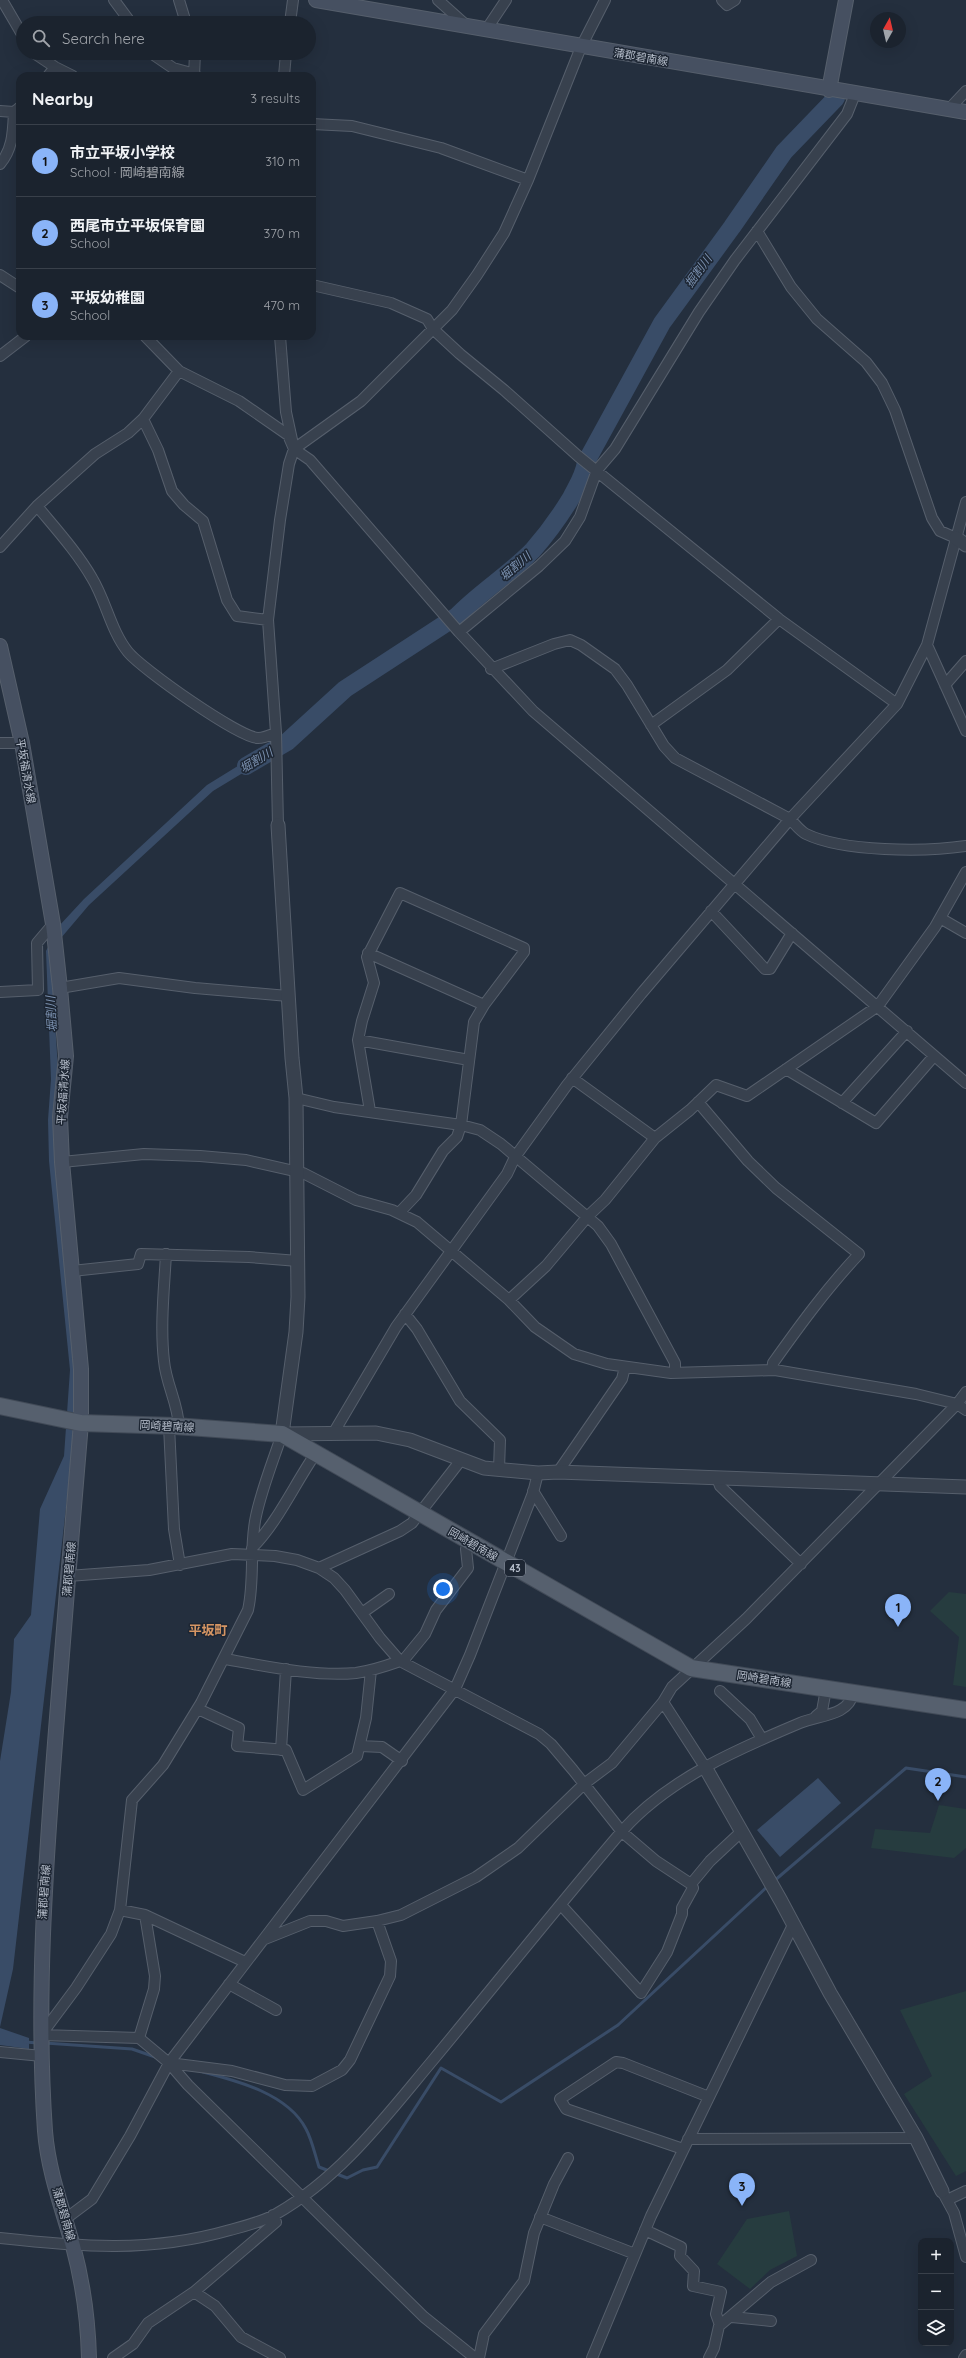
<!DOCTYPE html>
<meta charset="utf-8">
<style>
:root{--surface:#1b232e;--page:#242b36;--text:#f1f3f6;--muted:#a0a4aa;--line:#39404a;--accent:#8ab4f8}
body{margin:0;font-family:Quicksand,"Noto Sans JP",sans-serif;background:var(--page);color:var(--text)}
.controls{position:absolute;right:12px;bottom:12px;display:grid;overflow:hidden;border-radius:8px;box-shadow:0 4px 16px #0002}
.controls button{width:36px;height:36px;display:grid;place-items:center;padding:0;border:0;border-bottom:1px solid var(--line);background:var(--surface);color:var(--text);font:20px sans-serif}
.compass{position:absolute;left:870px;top:12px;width:36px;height:36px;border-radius:50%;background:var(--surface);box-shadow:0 4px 16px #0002;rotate:8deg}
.you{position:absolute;left:443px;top:1589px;width:14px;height:14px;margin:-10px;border:3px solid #fff;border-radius:50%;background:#1a73e8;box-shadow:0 0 0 6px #1a73e833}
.badge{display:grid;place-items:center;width:26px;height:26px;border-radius:50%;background:var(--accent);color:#111;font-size:13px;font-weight:700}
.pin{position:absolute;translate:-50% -33px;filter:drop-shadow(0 1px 2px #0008)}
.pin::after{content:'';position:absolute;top:21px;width:14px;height:12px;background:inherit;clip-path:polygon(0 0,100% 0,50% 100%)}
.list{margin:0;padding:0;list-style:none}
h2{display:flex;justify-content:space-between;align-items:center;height:52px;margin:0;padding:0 16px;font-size:17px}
h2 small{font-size:13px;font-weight:400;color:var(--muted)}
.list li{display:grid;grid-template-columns:26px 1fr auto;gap:12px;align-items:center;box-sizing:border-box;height:72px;padding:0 16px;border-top:1px solid var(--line)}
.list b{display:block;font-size:15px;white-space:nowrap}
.list p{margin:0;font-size:13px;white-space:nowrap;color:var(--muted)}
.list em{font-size:13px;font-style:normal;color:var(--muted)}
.icon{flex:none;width:22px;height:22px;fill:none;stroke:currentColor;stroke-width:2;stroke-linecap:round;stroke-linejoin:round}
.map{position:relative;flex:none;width:966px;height:2358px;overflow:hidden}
.search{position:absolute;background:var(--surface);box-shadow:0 4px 16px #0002;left:16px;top:16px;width:300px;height:44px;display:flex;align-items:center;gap:10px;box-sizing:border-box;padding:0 14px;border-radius:22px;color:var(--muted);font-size:15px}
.panel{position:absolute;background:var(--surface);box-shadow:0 4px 16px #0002;left:16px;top:72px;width:300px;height:268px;border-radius:12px}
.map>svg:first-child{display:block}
.green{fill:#263c3f}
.water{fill:#394c67}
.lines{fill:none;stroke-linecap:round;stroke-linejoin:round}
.stream{stroke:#394c67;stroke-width:3}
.river{stroke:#394c67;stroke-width:18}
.minor-casing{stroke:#565f6c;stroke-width:12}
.tertiary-casing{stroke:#565f6c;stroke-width:15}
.secondary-casing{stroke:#565f6c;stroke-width:16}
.primary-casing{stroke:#414a57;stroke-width:18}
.minor{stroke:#38414e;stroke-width:10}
.tertiary{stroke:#38414e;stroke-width:13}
.secondary{stroke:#465061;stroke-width:14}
.primary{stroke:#56606e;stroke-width:16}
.labels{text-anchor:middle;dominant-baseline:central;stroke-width:3;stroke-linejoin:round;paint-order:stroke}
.shield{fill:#1d2633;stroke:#878f9c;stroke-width:1}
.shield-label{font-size:10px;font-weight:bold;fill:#b4bcc9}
.street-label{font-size:11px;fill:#b4bcc9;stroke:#1d2633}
.water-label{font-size:12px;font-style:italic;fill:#7c92b1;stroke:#1d2633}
.quarter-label{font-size:13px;font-weight:bold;fill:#d59563;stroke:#1d2633}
</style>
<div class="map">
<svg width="966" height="2358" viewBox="0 0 966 2358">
<rect width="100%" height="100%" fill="#242f3e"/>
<path class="green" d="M949 1592 966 1594V1687L953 1685 959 1637 930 1611Z
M939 1805 966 1809V1848L954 1858 871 1848 875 1829 930 1833Z
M966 1991V2171L956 2176 904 2094 932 2076 900 2010Z
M789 2211 797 2256 770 2270 750 2289 717 2264 747 2219Z"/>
<path class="water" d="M267 748 269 757 213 791 89 905 61 938 51 958 77 1371 73 1447 13 1969 0 2027V1761L11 1692 14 1639 31 1615 40 1509 64 1456 70 1370 49 1161 48 1120 51 1079 46 951 59 926 84 899 207 785Z
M818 1778 841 1803 780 1857 757 1830Z
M0 2028 29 2038V2049L0 2045Z"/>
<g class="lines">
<path class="stream" d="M774 1881 906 1768 966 1777
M25 2042 38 2043
M45 2043 132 2049 158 2058
M203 2072C238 2081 288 2094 306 2129 312 2140 315 2155 319 2167L347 2178 363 2170 377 2167 441 2068 501 2102 618 2025 768 1886"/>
<path class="river" d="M246 766 287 742 345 689 457 616C480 592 510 574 533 550 547 534 560 516 571 498 577 486 584 476 586 462L662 323 732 227 784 152 836 98"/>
<defs>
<path id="minor" d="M2 0 23 36
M114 0 131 23
M179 0 186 23
M438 0 467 26
M722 0 727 5 735 0
M290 23 293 0
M486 30 506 0
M34 53 55 67 73 76
M151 53 173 68 195 74
M48 76 55 67
M194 76 195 53
M284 76 286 53
M950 108 966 91
M0 111 14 112
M312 124 352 126 441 148 528 180
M0 164C13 149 13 131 14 112L20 107
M757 231 791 287 817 319 866 362 882 383 895 410 932 518 940 531 956 538
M0 275 20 288
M312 285 391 303 427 319 433 329 460 354 504 390 578 456 779 619 897 704
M145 336 179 371 239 401 288 435 294 449 310 460 459 632 533 711 966 1083
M0 356 26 336
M143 419 158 450 172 491 184 505 203 521 227 600 237 616 268 620
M294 449 361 401 452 310 477 275 504 233 528 180 581 47 605 0
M37 506C56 529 77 552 92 578 106 601 111 631 128 652 142 669 238 737 258 738 264 738 271 735 276 733
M0 547 37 506 95 454 128 433 143 419 179 371
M459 632 539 566 565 541 580 517 597 470 615 449 699 312 735 260 847 114 855 94
M927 645 966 731
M491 669 554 644 570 640 581 645 615 669 627 685 664 746 675 758 790 819C795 824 800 831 806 834 843 852 925 852 966 846
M945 685 966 661
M651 725 727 670 779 619
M0 743H22
M278 825 276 733 268 620 280 520 289 464 294 449 286 412 280 336
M711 911 765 969H770L792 933
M940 918 966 933
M368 953 484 1005
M60 988 119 978 195 988 288 996
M0 992 38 990 37 943 53 924
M358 1040 469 1060
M786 1069 876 1123 934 1056
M572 1078 655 1138
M296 1098 334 1107 461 1125 480 1130 501 1144 598 1226 611 1244 675 1363V1373
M698 1102 748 1161 776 1188 859 1254C827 1288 800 1325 773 1363L772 1370
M842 1103 907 1031
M370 1111 358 1040 362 1021 374 983 367 957 400 893 524 948V952L484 1005 474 1022 461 1125 457 1137 443 1151 416 1195 399 1213
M62 1162 144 1154 200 1156 246 1160 303 1173 356 1200 392 1210 417 1222 509 1300 535 1327 574 1354 607 1364 671 1373 775 1370 916 1394 957 1404 966 1410
M166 1254C164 1290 160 1326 164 1361 166 1384 178 1403 179 1427
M72 1271 138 1264 141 1254 249 1257 298 1261
M509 1300 546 1266 588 1216 605 1200 655 1138 690 1110 716 1085 747 1096 878 1006 935 927 966 872
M405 1314 417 1329 460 1401 500 1440 499 1469
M169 1426 174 1529 180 1565
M334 1432 396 1327 507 1174 515 1157 567 1085 641 994 790 819 897 704 927 645 966 502
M558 1472 622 1379 625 1367
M717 1478 720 1486 801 1564
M533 1491 561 1536
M252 1548C278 1522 295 1483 316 1453
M319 1568 400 1531 412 1523 461 1460
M68 1576 149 1570 232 1554 275 1556 297 1560 319 1568 334 1578 345 1590 380 1638 400 1661 539 1734 551 1744 573 1770 622 1832 656 1861 691 1884 693 1888 682 1908V1914L667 1952 641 1993 561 1905
M362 1613 389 1594
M225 1659C265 1666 315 1677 356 1673 371 1671 386 1666 400 1661
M402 1662 425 1634 436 1610 468 1568 466 1549 470 1543
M720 1691 750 1719 762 1739
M663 1702 705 1767
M198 1709 239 1728 237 1746 286 1750 303 1790 357 1756 366 1718 371 1670
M816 1716 822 1711 826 1689
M360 1746 382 1747 402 1761
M281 1750 286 1669
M691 1884 710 1861 741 1832
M120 1910 145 1915 245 1962
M265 1939 310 1921H326L343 1926 377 1921 401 1915 476 1877 518 1848 584 1784 612 1763 663 1702 672 1687 746 1619 957 1404 966 1392
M229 1984 276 2010
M41 2035 76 1988 111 1934 120 1910 132 1800 163 1765 201 1703 248 1610C255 1579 249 1547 256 1516 262 1488 273 1461 282 1434
M41 2035 139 2038 169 2063 188 2085 424 2317 475 2358
M139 2038 154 1989 155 1976 145 1915
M0 2052 42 2056
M169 2063 232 2071 285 2085 312 2086 342 2070 350 2060 390 1976 391 1961 377 1921
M688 2139 916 2138
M683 2149 566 2109 560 2099 616 2062 623 2063 709 2097
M942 2191 954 2213 966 2257
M947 2200 966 2191
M540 2217 635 2254
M64 2220 92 2199 130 2136 169 2063 455 1689 470 1655 533 1493 538 1473
M645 2230 681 2247 680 2256 694 2271 693 2286 721 2292 716 2314 720 2325
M0 2238C81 2247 150 2253 230 2230 245 2226 262 2222 276 2214 341 2177 386 2116 433 2060 496 1984 558 1906 622 1831 668 1779 738 1749 800 1723 819 1715 849 1716 853 1693
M194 2292 215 2306 241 2337 280 2358
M732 2317 771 2321
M113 2358 133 2344 148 2323 194 2292 276 2222 273 2215
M479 2358 484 2334 524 2281 534 2233 554 2184 568 2158
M592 2358 651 2216 793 1925
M709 2358 714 2348 719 2326 771 2282 811 2260
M964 2358 966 2355"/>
<path id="tertiary" d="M956 538 966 545
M278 825 292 1058 296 1098 298 1297 296 1332 282 1434 376 1433 410 1440 484 1468 538 1473 558 1472 966 1487
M705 1767 781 1901 830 1993 916 2138 942 2191"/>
<path id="secondary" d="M316 0 966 112
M829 90 846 0
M0 646 22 743 53 924 60 988 66 1056 60 1117 62 1162 81 1369V1423C72 1530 63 1636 55 1743 45 1873 36 2002 45 2131 48 2170 62 2208 73 2246 83 2283 88 2319 89 2358"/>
<path id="primary" d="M0 1406 81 1423 175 1426 282 1434 691 1668 966 1710"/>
</defs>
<use href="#minor" class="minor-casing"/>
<use href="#tertiary" class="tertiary-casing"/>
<use href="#secondary" class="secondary-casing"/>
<use href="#primary" class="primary-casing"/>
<use href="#minor" class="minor"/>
<use href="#tertiary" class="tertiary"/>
<use href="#secondary" class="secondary"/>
<use href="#primary" class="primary"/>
</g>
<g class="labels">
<rect class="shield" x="505" y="1560" width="20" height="16" rx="3"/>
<g class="shield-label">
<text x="515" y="1568">43</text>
</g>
<g class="street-label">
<text transform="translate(641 57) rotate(10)">蒲郡碧南線</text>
<text transform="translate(26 771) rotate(80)">平坂福清水線</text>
<text transform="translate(63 1092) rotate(-86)">平坂福清水線</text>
<text transform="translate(167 1426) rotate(3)">岡崎碧南線</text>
<text transform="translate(473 1544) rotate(30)">岡崎碧南線</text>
<text transform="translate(69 1569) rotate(-85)">蒲郡碧南線</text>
<text transform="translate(764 1679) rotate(9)">岡崎碧南線</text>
<text transform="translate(44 1892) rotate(-86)">蒲郡碧南線</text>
<text transform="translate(64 2214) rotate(74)">蒲郡碧南線</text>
</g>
<g class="water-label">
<text transform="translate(698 271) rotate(-54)">掘割川</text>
<text transform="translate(515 566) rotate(-41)">堀割川</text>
<text transform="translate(256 760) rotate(-31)">堀割川</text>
<text transform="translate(51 1014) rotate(-93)">堀割川</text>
</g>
<g class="quarter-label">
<text x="208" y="1630">平坂町</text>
</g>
</g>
</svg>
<div class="controls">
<button>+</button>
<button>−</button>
<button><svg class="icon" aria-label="layers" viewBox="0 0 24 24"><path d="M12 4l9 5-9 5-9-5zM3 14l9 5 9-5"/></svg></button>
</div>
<svg class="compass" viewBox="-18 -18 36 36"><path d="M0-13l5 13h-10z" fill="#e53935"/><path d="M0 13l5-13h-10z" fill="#a0a4aa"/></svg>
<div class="you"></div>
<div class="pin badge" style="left:898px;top:1627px">1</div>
<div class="pin badge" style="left:938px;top:1801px">2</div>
<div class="pin badge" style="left:742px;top:2206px">3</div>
<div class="search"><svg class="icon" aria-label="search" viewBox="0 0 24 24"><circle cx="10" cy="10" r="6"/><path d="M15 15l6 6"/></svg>Search here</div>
<section class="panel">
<h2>Nearby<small>3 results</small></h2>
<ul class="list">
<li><span class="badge">1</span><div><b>市立平坂小学校</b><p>School · 岡崎碧南線</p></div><em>310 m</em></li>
<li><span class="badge">2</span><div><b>西尾市立平坂保育園</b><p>School</p></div><em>370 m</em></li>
<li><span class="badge">3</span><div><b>平坂幼稚園</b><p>School</p></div><em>470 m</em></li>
</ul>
</section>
</div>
